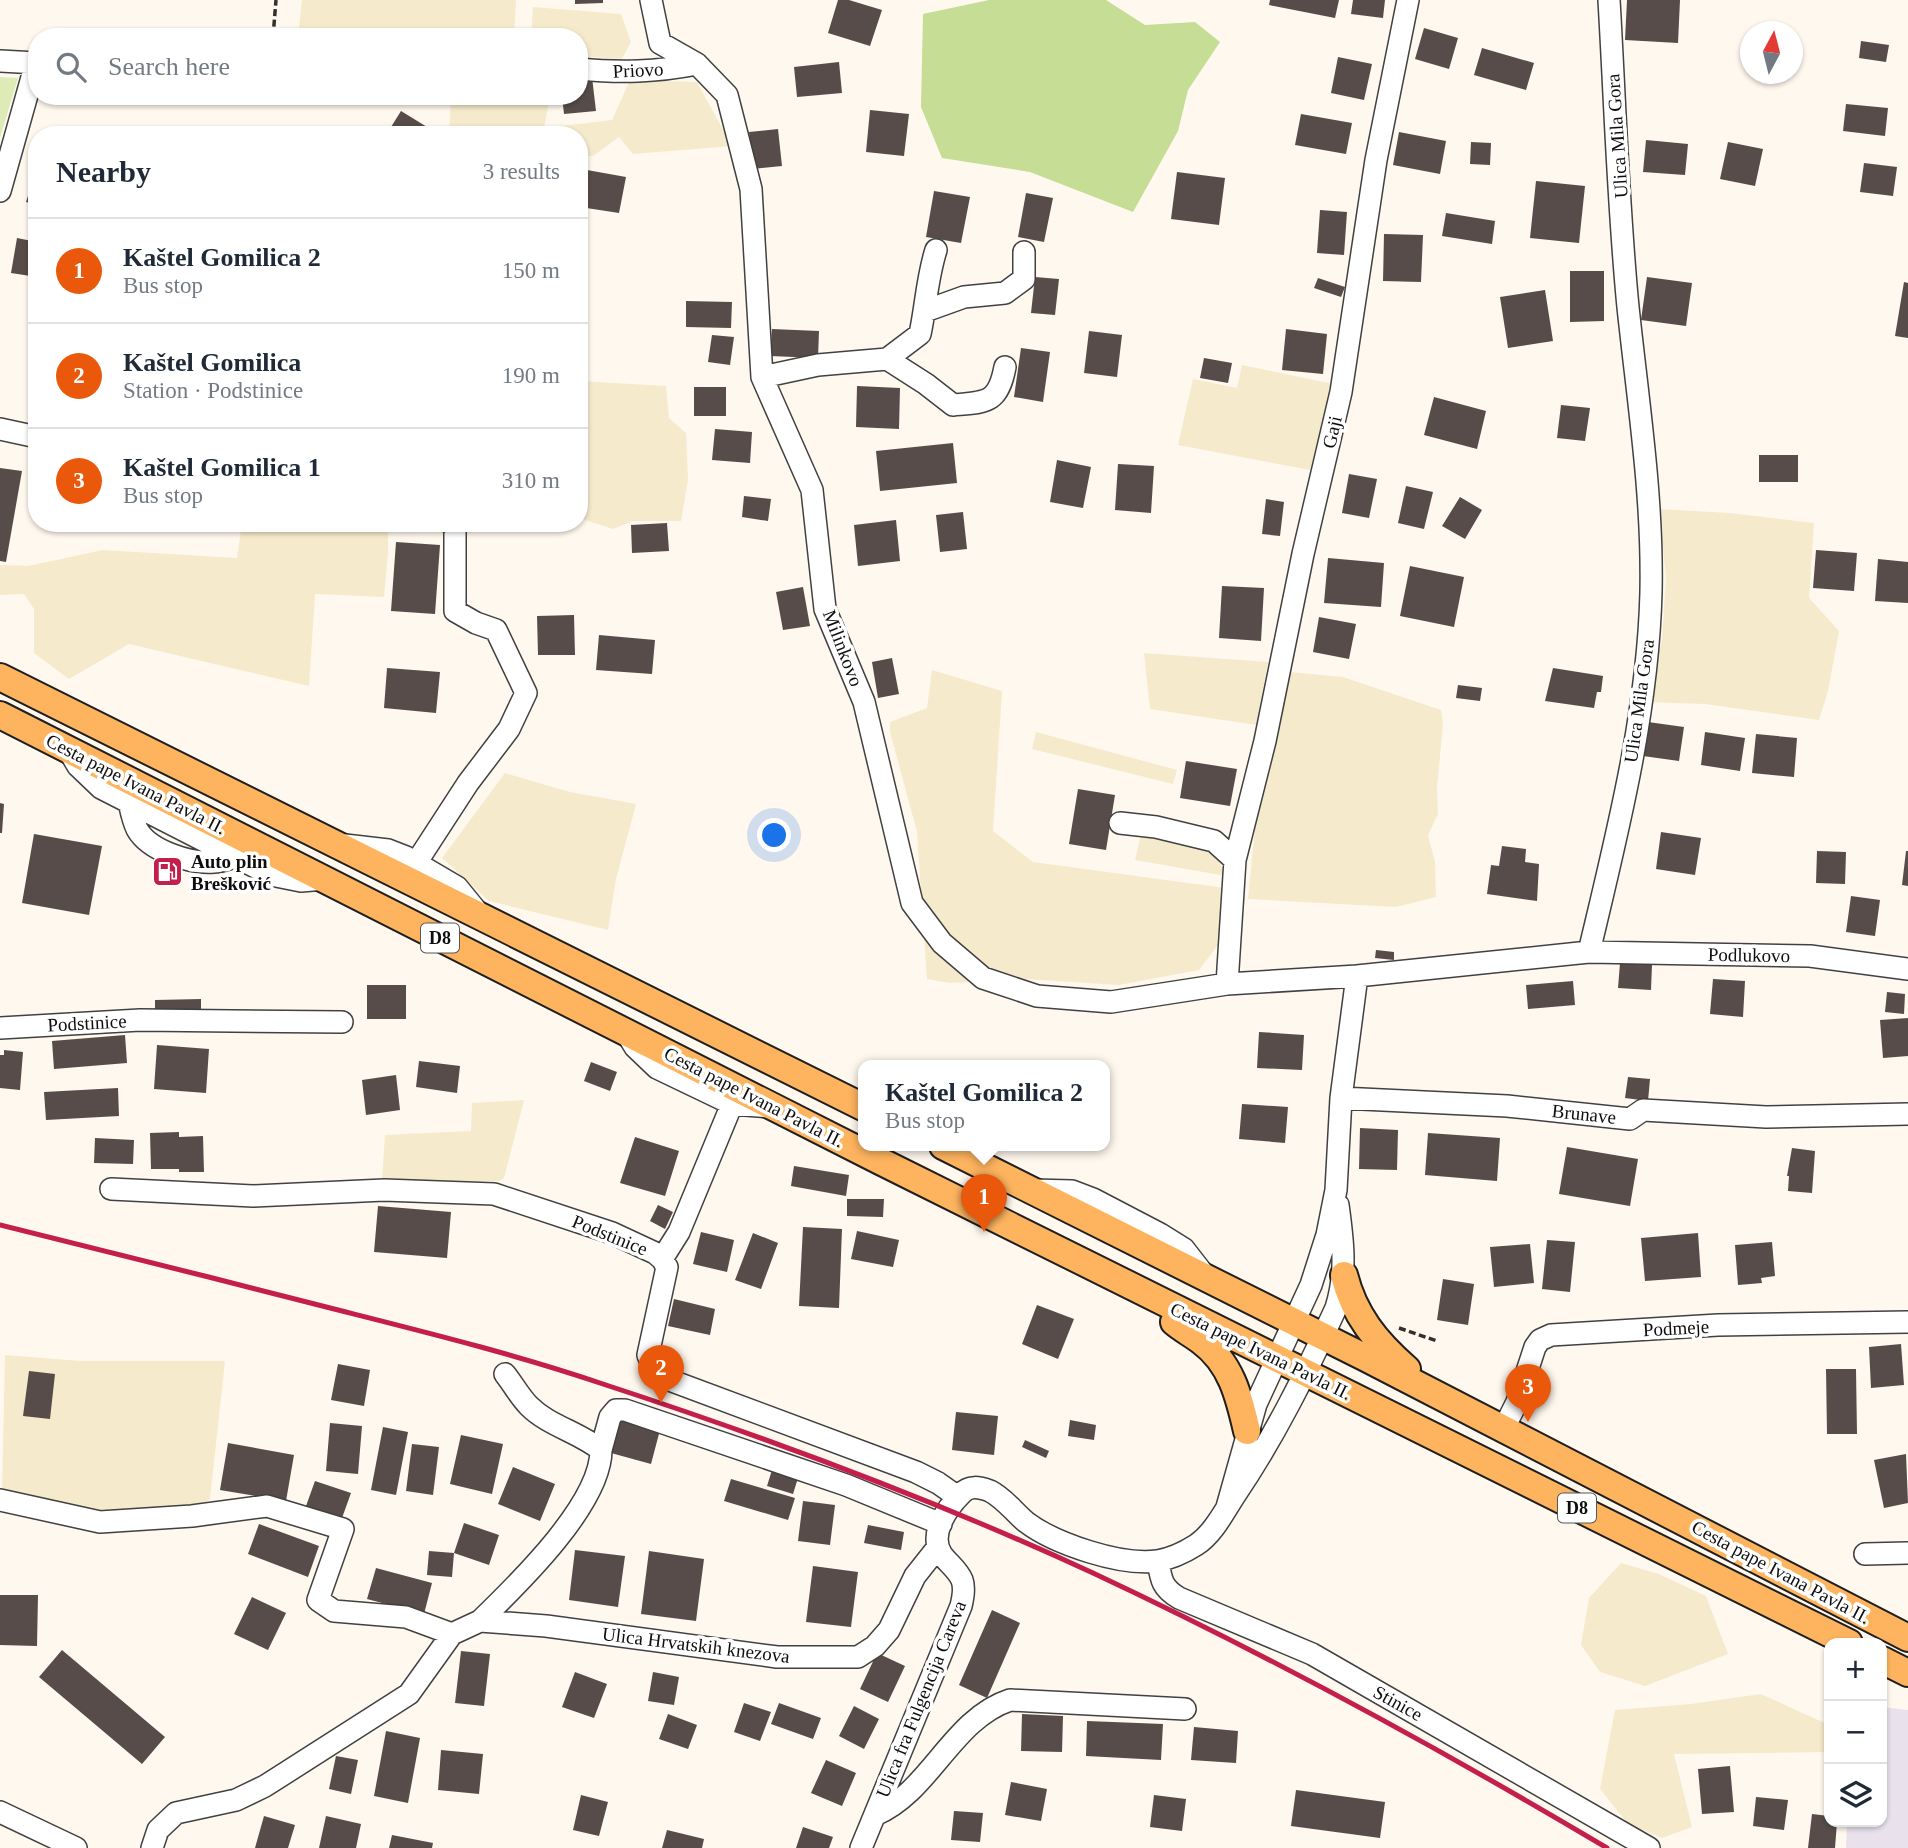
<!DOCTYPE html>
<meta charset="utf-8">
<style>
:root{--surface:#fff;--page:#f2f2f3;--text:#1f2937;--muted:#747a83;--line:#e0e1e3;--accent:#ea580c}
body{margin:0;font-family:Georgia,serif;background:var(--page);color:var(--text)}
.controls{position:absolute;right:21px;bottom:21px;display:grid;overflow:hidden;border-radius:14px;box-shadow:0 2px 5px #0004}
.controls button{width:63px;height:63px;display:grid;place-items:center;padding:0;border:0;border-bottom:2px solid var(--line);background:var(--surface);color:var(--text);font:35px sans-serif}
.compass{position:absolute;left:1740px;top:21px;width:63px;height:63px;border-radius:50%;background:var(--surface);box-shadow:0 2px 5px #0004;rotate:7deg}
.you{position:absolute;left:775px;top:836px;width:24px;height:24px;margin:-18px;border:5px solid #fff;border-radius:50%;background:#1a73e8;box-shadow:0 0 0 10px #1a73e833}
.badge{display:grid;place-items:center;width:46px;height:46px;border-radius:50%;background:var(--accent);color:#fff;font-size:23px;font-weight:700}
.pin{position:absolute;translate:-50% -58px;filter:drop-shadow(0 2px 4px #0008)}
.pin::after{content:'';position:absolute;top:37px;width:24px;height:21px;background:inherit;clip-path:polygon(0 0,100% 0,50% 100%)}
.popup{position:absolute;left:858px;top:1060px;width:252px;height:91px;box-sizing:border-box;display:grid;place-content:center;border-radius:14px;background:var(--surface);filter:drop-shadow(0 2px 5px #0005);font-size:23px;white-space:nowrap;color:var(--muted)}
.popup b{font-size:26px;color:var(--text)}
.popup::after{content:'';position:absolute;left:50%;top:100%;margin-left:-14px;border:14px solid transparent;border-top-color:var(--surface)}
.list{margin:0;padding:0;list-style:none}
h2{display:flex;justify-content:space-between;align-items:center;height:91px;margin:0;padding:0 28px;font-size:30px}
h2 small{font-size:23px;font-weight:400;color:var(--muted)}
.list li{display:grid;grid-template-columns:46px 1fr auto;gap:21px;align-items:center;box-sizing:border-box;height:105px;padding:0 28px;border-top:2px solid var(--line)}
.list b{display:block;font-size:26px;white-space:nowrap}
.list p{margin:0;font-size:23px;white-space:nowrap;color:var(--muted)}
.list em{font-size:23px;font-style:normal;color:var(--muted)}
.icon{flex:none;width:38px;height:38px;fill:none;stroke:currentColor;stroke-width:2;stroke-linecap:round;stroke-linejoin:round}
.map{position:relative;flex:none;width:1908px;height:1848px;overflow:hidden}
.search{position:absolute;background:var(--surface);box-shadow:0 2px 5px #0004;left:28px;top:28px;width:560px;height:77px;display:flex;align-items:center;gap:18px;box-sizing:border-box;padding:0 24px;border-radius:28px;color:var(--muted);font-size:26px}
.panel{position:absolute;background:var(--surface);box-shadow:0 2px 5px #0004;left:28px;top:126px;width:560px;height:406px;border-radius:28px}
.map>svg:first-child{display:block}
.industrial{fill:#e9e2ed}
.farmland{fill:#f6eacd}
.green{fill:#deebb6}
.forest{fill:#c5dd95}
.building{fill:#574c49}
.lines{fill:none;stroke-linecap:round;stroke-linejoin:round}
.minor-casing{stroke:#414141;stroke-width:24}
.major-casing{stroke:#1f1f1f;stroke-width:30}
.path{stroke:#303030;stroke-width:3.5;stroke-dasharray:7 3.5;stroke-linecap:butt}
.minor{stroke:#fff;stroke-width:21}
.major{stroke:#feb45f;stroke-width:26}
.rail{stroke:#c41f4c;stroke-width:5}
.labels{text-anchor:middle;dominant-baseline:central;stroke-width:7;stroke-linejoin:round;paint-order:stroke}
.shield{fill:#fff;stroke:#565656;stroke-width:2}
.shield-label{font-size:18px;font-weight:bold;fill:#0e0e0e}
.street-label{font-size:19px;fill:#0e0e0e;stroke:#fff}
.poi-label{font-size:19px;font-weight:bold;fill:#0e0e0e;stroke:#fff;text-anchor:start}
</style>
<div class="map">
<svg width="1908" height="1848" viewBox="0 0 1908 1848">
<rect width="100%" height="100%" fill="#fff8ee"/>
<path class="industrial" d="M1882 1707 1908 1710V1848H1846L1847 1822H1882Z"/>
<path class="farmland" d="M302 0H516L514 37H298Z
M533 7 621 14 631 42 622 59 579 56V37H531Z
M630 80 697 82 732 146 633 154 619 137 593 156 579 157V135H449L451 96H550L544 128 612 120Z
M1242 365 1333 384 1310 470 1178 445 1193 379 1237 388Z
M579 381 666 386 669 418 686 433 688 480 681 521H633L613 529 579 518Z
M1659 509 1730 513 1814 523 1809 598 1839 631 1828 691 1819 720 1705 704 1647 702 1662 639 1666 578Z
M242 523H388V553L384 597 315 594 309 686 129 644 69 679 34 653V609L24 594 0 595V565L28 566 103 550 237 558Z
M1144 653 1268 662 1256 725 1150 709Z
M932 670 1002 691 993 831 1033 862 1225 888 1221 941 1199 970 1119 985 1025 979 950 983 927 979 917 832 890 732V722L927 708Z
M1290 672 1343 677 1441 710 1443 724 1437 789 1438 814 1428 835 1435 862 1436 897 1396 907 1248 899 1255 828Z
M1036 732 1177 770 1173 784 1032 749Z
M505 773 570 792 636 804 616 879 608 930 489 901 442 858Z
M1142 830 1212 847 1226 876 1135 860Z
M524 1100 504 1178 499 1181H382L385 1135 471 1131 472 1103Z
M5 1355 81 1361H225L210 1499 202 1505 132 1513 105 1511 2 1491Z
M1621 1563 1659 1574 1706 1596 1728 1654 1645 1686 1600 1672 1581 1645 1589 1598Z
M1761 1694 1829 1725V1752L1674 1754 1692 1827 1662 1838 1628 1824 1600 1789 1615 1710 1691 1704Z"/>
<path class="green" d="M0 77 18 78 0 138Z"/>
<path class="forest" d="M989 0H1106L1145 25 1195 22 1220 42 1188 90 1178 131 1133 212 1030 172 942 158 921 107 923 14Z"/>
<path class="building" d="M575 0H603V3L575 4Z
M838 0H849L882 10 870 46 828 33Z
M1270 0H1339L1335 18 1269 5Z
M1353 0H1385L1383 18 1351 14Z
M1627 0H1680L1678 43 1625 40Z
M1424 28 1458 38 1449 69 1415 59Z
M1861 41 1889 45 1886 62 1859 58Z
M1482 48 1534 63 1526 90 1474 75Z
M1338 57 1372 64 1364 100 1331 93Z
M839 62 842 93 797 97 794 67Z
M592 77 596 111 564 114 562 96H579V78Z
M1846 104 1888 108 1885 136 1843 131Z
M870 110 909 114 904 156 866 152Z
M401 111 432 130 429 135H386Z
M1301 114 1352 123 1346 154 1295 145Z
M778 129 782 166 753 169 749 132Z
M1399 132 1446 141 1440 174 1393 165Z
M1646 140 1688 144 1685 175 1643 172Z
M1471 142 1491 143 1490 165 1470 164Z
M1728 142 1763 149 1755 186 1720 179Z
M1864 163 1897 167 1893 196 1860 192Z
M37 168V205L26 202Z
M587 170 626 177 619 213 580 207Z
M1177 172 1225 178 1219 225 1171 219Z
M1536 181 1585 186 1579 243 1530 238Z
M934 191 970 197 961 243 926 237Z
M1026 193 1053 198 1044 242 1018 237Z
M1320 210 1347 212 1344 255 1317 253Z
M1446 213 1495 221 1492 244 1442 236Z
M1384 234 1423 235 1421 282 1383 281Z
M17 238 37 242V277L11 273Z
M1570 271H1604V321L1570 322Z
M1035 277 1059 279 1055 315 1031 313Z
M1647 277 1692 283 1686 326 1641 320Z
M1318 278 1345 287 1341 297 1314 288Z
M1904 282 1908 283V338L1895 336Z
M1545 290 1553 341 1508 348 1500 297Z
M686 301 732 302 731 328 686 327Z
M772 329 819 331 818 358 770 356Z
M1286 329 1327 334 1323 374 1282 370Z
M1089 331 1122 335 1117 377 1084 373Z
M712 335 734 337 730 365 708 362Z
M1021 348 1050 352 1043 402 1014 397Z
M1204 358 1232 363 1228 383 1200 378Z
M857 386 900 388 899 429 856 427Z
M694 387H726V416H694Z
M1434 397 1486 411 1477 449 1424 435Z
M1561 405 1590 408 1585 441 1557 438Z
M715 429 752 432 750 463 712 460Z
M953 443 957 483 880 491 876 451Z
M1759 455H1798V482H1759Z
M1057 460 1091 467 1083 508 1050 502Z
M1118 464 1154 466 1151 513 1115 510Z
M0 468 22 471 6 562 0 561Z
M1349 474 1377 479 1369 518 1342 513Z
M1406 486 1433 492 1424 529 1398 523Z
M744 496 771 499 768 521 742 517Z
M1460 497 1482 510 1465 539 1442 526Z
M1266 499 1284 502 1280 536 1262 534Z
M963 512 967 549 940 552 936 515Z
M896 520 900 561 858 566 854 525Z
M667 523 669 551 632 553 631 525Z
M396 542 440 545 435 614 391 611Z
M1816 550 1857 553 1854 591 1813 588Z
M1328 558 1384 563 1381 607 1324 603Z
M1878 559 1908 562V603L1875 601Z
M1410 566 1464 577 1454 627 1400 616Z
M1222 586 1264 588 1261 641 1219 638Z
M803 587 810 626 783 630 776 592Z
M574 615 575 655H538L537 616Z
M1319 617 1356 624 1349 659 1313 652Z
M599 635 655 640 652 674 596 670Z
M892 658 899 694 878 698 872 662Z
M387 668 440 672 436 713 384 708Z
M1553 668 1603 676 1601 692H1597L1594 708 1545 701Z
M1458 685 1482 688 1480 701 1456 698Z
M1648 722 1684 727 1679 761 1643 756Z
M1705 732 1745 738 1740 771 1701 765Z
M1756 734 1797 738 1794 777 1752 773Z
M1186 761 1237 769 1230 806 1180 798Z
M1078 789 1115 795 1106 850 1069 844Z
M0 803 4 804 2 833H0Z
M1661 832 1701 838 1695 875 1656 869Z
M34 834 102 846 89 915 22 903Z
M1502 846 1526 849 1525 862 1539 864 1537 901 1487 894 1491 865 1499 866Z
M1817 851 1846 852 1845 884 1816 883Z
M1906 851H1908V886L1902 885Z
M1851 896 1880 900 1875 936 1846 932Z
M1376 950 1394 952V960L1375 958Z
M1620 963 1652 965 1651 990 1618 988Z
M1713 979 1745 981 1743 1017 1710 1014Z
M1573 981 1575 1005 1528 1009 1526 985Z
M367 985H406V1019H367Z
M1887 992 1905 994 1904 1014 1885 1012Z
M201 999V1013H155V1000Z
M1908 1018V1056L1883 1058 1880 1020Z
M1259 1032 1304 1035 1302 1070 1257 1068Z
M125 1035 127 1063 54 1069 52 1041Z
M157 1045 209 1049 206 1093 154 1089Z
M4 1050 23 1052 20 1090 0 1088V1055H4Z
M419 1061 460 1066 457 1093 416 1087Z
M591 1062 617 1072 610 1091 584 1081Z
M396 1075 400 1110 366 1115 362 1080Z
M1628 1077 1650 1079 1648 1101 1625 1098Z
M118 1088 119 1116 46 1120 44 1092Z
M1242 1104 1288 1107 1285 1143 1239 1139Z
M1360 1128 1398 1130 1397 1170 1359 1169Z
M179 1132V1137L203 1136 204 1172H179V1169H151L150 1133Z
M1428 1133 1500 1138 1497 1181 1425 1175Z
M635 1137 679 1151 665 1196 620 1183Z
M95 1138 134 1140 133 1164 94 1163Z
M1567 1147 1638 1159 1630 1206 1559 1194Z
M1792 1148 1815 1151 1812 1193 1788 1191 1789 1176H1787Z
M794 1166 849 1175 846 1196 791 1186Z
M847 1199H884L883 1217 847 1216Z
M658 1205 673 1212 665 1229 650 1221Z
M378 1206 451 1212 447 1258 374 1252Z
M803 1227 842 1229 839 1308 799 1306Z
M857 1231 899 1240 893 1267 851 1259Z
M701 1232 734 1240 727 1272 693 1264Z
M753 1233 778 1243 761 1289 735 1280Z
M1698 1233 1701 1277 1645 1281 1641 1238Z
M1547 1240 1575 1242 1570 1292 1542 1289Z
M1772 1242 1775 1276 1761 1278 1762 1283 1738 1285 1735 1245Z
M1530 1244 1534 1283 1494 1287 1490 1247Z
M1443 1279 1474 1284 1468 1325 1437 1320Z
M674 1299 715 1309 710 1335 668 1326Z
M1037 1305 1074 1319 1058 1359 1022 1344Z
M1901 1344 1904 1385 1871 1388 1869 1347Z
M338 1364 370 1370 364 1406 331 1400Z
M1826 1369H1856L1857 1434H1827Z
M29 1371 55 1374 50 1419 23 1416Z
M956 1412 998 1416 994 1455 952 1450Z
M621 1419 660 1430 651 1464 611 1453Z
M1070 1420 1096 1425 1094 1440 1068 1436Z
M330 1423 362 1426 358 1474 326 1471Z
M383 1427 408 1432 396 1495 371 1490Z
M461 1435 503 1444 492 1494 450 1484Z
M1025 1440 1049 1451 1046 1458 1022 1447Z
M228 1443 294 1455 286 1501 220 1490Z
M412 1444 439 1447 433 1495 406 1491Z
M1906 1454 1908 1503 1884 1508 1874 1460Z
M513 1467 555 1484 540 1521 498 1504Z
M772 1470 798 1478 793 1494 767 1486Z
M731 1479 795 1498 788 1520 724 1501Z
M315 1481 351 1493 342 1518 306 1506Z
M803 1501 835 1505 830 1545 798 1541Z
M464 1523 499 1535 489 1565 454 1553Z
M259 1524 319 1546 308 1577 248 1554Z
M868 1525 904 1532 901 1550 864 1543Z
M575 1550 625 1556 618 1607 569 1600Z
M429 1551 454 1553 452 1577 427 1575Z
M649 1551 704 1559 696 1621 641 1614Z
M813 1566 858 1572 851 1627 806 1622Z
M376 1568 432 1583 424 1614 367 1599Z
M0 1595H38L37 1646 0 1645Z
M252 1597 286 1613 268 1650 234 1634Z
M992 1610 1020 1623 987 1698 959 1685Z
M62 1650 165 1737 142 1764 39 1677Z
M461 1651 490 1654 484 1706 455 1703Z
M877 1653 905 1666 888 1702 860 1689Z
M575 1672 607 1684 594 1718 562 1707Z
M653 1672 679 1677 674 1705 648 1701Z
M744 1703 771 1712 760 1741 734 1732Z
M779 1703 821 1718 813 1739 771 1724Z
M854 1706 879 1719 864 1749 839 1736Z
M668 1714 697 1725 688 1749 659 1739Z
M1022 1714 1063 1716 1062 1752 1021 1751Z
M1087 1721 1163 1724 1161 1760 1086 1756Z
M1194 1727 1238 1731 1236 1763 1191 1760Z
M386 1731 420 1738 408 1803 374 1796Z
M441 1750 483 1754 479 1794 438 1790Z
M336 1756 358 1760 351 1794 329 1789Z
M826 1760 856 1773 842 1806 811 1793Z
M1730 1766 1734 1812 1702 1814 1698 1769Z
M1011 1782 1047 1789 1041 1821 1005 1815Z
M1296 1790 1385 1802 1380 1838 1291 1826Z
M581 1795 608 1802 599 1836 573 1830Z
M1154 1795 1186 1799 1182 1831 1150 1827Z
M1756 1797 1788 1800 1784 1830 1753 1826Z
M954 1811 983 1813 980 1842 951 1840Z
M1812 1814 1829 1816V1822H1837L1835 1848H1808Z
M264 1816 295 1825 288 1848H255Z
M326 1816 361 1824 356 1848H319Z
M803 1827 833 1837 829 1848H796Z
M667 1830 704 1839 702 1848H662Z
M392 1835 433 1843 432 1848H389Z"/>
<g class="lines">
<defs>
<path id="minor" d="M651 0 660 43 697 64 727 95 751 189 762 377 812 490 825 609 864 702 912 903 942 943 983 978 1037 996 1111 1002 1227 984
M0 61 37 63
M579 69C621 73 656 72 697 64
M0 191 36 63
M925 311 964 297 1005 293 1024 279V252
M887 359 926 384 953 405C986 402 998 404 1005 367
M762 377 818 365 887 359 920 334C926 306 927 278 936 250
M0 429 37 437
M69 751 78 766 101 788 271 875 301 881 325 879
M129 802C131 811 133 821 137 829 149 851 191 864 214 862 221 862 229 859 236 857
M1120 823 1156 827 1214 841 1235 860
M345 845 388 850 406 857 457 887 479 914
M416 863 468 783 509 729 526 693 496 630 476 623 455 611V527L450 523
M1589 952 1810 956 1908 969
M1357 976 1227 984 1235 860 1265 741 1303 554 1341 392 1376 160 1408 0
M0 1028 140 1020 342 1022
M627 1034 635 1047 657 1068 732 1104 770 1107
M1341 1098 1507 1106 1630 1119 1643 1110 1766 1117 1908 1114
M111 1189 253 1196 384 1190 494 1194 612 1233 655 1253 662 1259 667 1267 648 1355 656 1375 916 1472 938 1483 958 1497
M1033 1190 1072 1191 1093 1199 1160 1234 1184 1249 1205 1276
M662 1259 679 1232 732 1104
M1504 1428 1517 1402 1535 1347 1540 1340 1551 1335 1718 1325 1908 1322
M601 1450 610 1417 616 1410H625L846 1485 941 1524
M0 1500 100 1522 192 1516 267 1506 343 1529 318 1600 334 1611 406 1617 452 1634
M1227 1507 1256 1404 1311 1285 1327 1235 1336 1190 1341 1098 1357 976 1589 952C1617 834 1648 714 1651 592 1653 496 1638 402 1628 307 1618 205 1615 102 1609 0
M1865 1554 1908 1553
M1158 1561C1161 1580 1162 1588 1179 1598L1312 1654 1649 1848
M480 1621C518 1584 601 1504 601 1450 579 1432 549 1426 529 1406 520 1397 513 1384 505 1374
M0 1812 76 1848
M875 1815C930 1792 952 1719 1010 1700L1185 1709
M152 1848 158 1830 176 1813 236 1800 265 1786 409 1694 452 1634 480 1621 546 1626 777 1657H858L875 1646 889 1630 915 1576 938 1547
M861 1848 961 1606C963 1598 965 1588 962 1580 958 1570 948 1563 942 1555 928 1535 947 1508 961 1494 969 1485 979 1487 990 1491 1004 1498 1014 1512 1026 1522 1055 1544 1121 1566 1157 1561 1169 1559 1185 1552 1196 1545 1213 1534 1224 1512 1235 1495 1275 1436 1306 1373 1336 1308 1347 1273 1343 1241 1338 1205"/>
<path id="major" d="M0 677 863 1107
M0 715 880 1161 1849 1643
M943 1146 1366 1358 1908 1638
M1344 1275C1354 1315 1376 1342 1407 1369
M1174 1322C1182 1329 1192 1334 1201 1341 1231 1363 1239 1396 1247 1431
M1882 1660 1908 1673"/>
</defs>
<use href="#minor" class="minor-casing"/>
<use href="#major" class="major-casing"/>
<path class="path" d="M273 37 276 0
M1399 1328 1437 1341"/>
<use href="#minor" class="minor"/>
<use href="#major" class="major"/>
<path class="rail" d="M0 1225C115 1254 231 1282 346 1312 433 1334 521 1356 606 1385 771 1439 935 1500 1093 1573 1270 1656 1439 1748 1607 1848"/>
</g>
<defs>
<symbol id="fuel-square" viewBox="-11 -11 22 22"><rect x="-9" y="-9" width="18" height="18" rx="4" fill="#c41f4c" stroke="#fff"/><path d="M-5.5-6h7V0h2V4h1.3V-2.5L3-4.5l.8-.8L6-3V5H2.5V1h-1V6h-7ZM-4.2-4.7v3.2H.2V-4.7Z" fill="#fff"/></symbol>
</defs>
<g fill-rule="evenodd">
<use href="#fuel-square" x="150" y="854" width="35" height="35"/>
</g>
<g class="labels">
<g class="shield">
<rect x="421" y="923.5" width="38" height="29" rx="5"/>
<rect x="1558" y="1493.5" width="38" height="29" rx="5"/>
</g>
<g class="shield-label">
<text x="440" y="938">D8</text>
<text x="1577" y="1508">D8</text>
</g>
<g class="street-label">
<text transform="translate(638 70) rotate(-3)">Priovo</text>
<text transform="translate(1617 136) rotate(-94)">Ulica Mila Gora</text>
<text transform="translate(1332 432) rotate(-77)">Gaji</text>
<text transform="translate(843 648) rotate(69)">Milinkovo</text>
<text transform="translate(1639 701) rotate(-82)">Ulica Mila Gora</text>
<text transform="translate(136 784) rotate(27)">Cesta pape Ivana Pavla II.</text>
<text transform="translate(1749 955) rotate(1)">Podlukovo</text>
<text transform="translate(87 1023) rotate(-3)">Podstinice</text>
<text transform="translate(754 1097) rotate(27)">Cesta pape Ivana Pavla II.</text>
<text transform="translate(1584 1114) rotate(6)">Brunave</text>
<text transform="translate(610 1235) rotate(22)">Podstinice</text>
<text transform="translate(1676 1328) rotate(-3)">Podmeje</text>
<text transform="translate(1261 1351) rotate(26)">Cesta pape Ivana Pavla II.</text>
<text transform="translate(1781 1572) rotate(28)">Cesta pape Ivana Pavla II.</text>
<text transform="translate(696 1645) rotate(7)">Ulica Hrvatskih knezova</text>
<text transform="translate(921 1699) rotate(-68)">Ulica fra Fulgencija Careva</text>
<text transform="translate(1398 1703) rotate(29)">Stinice</text>
</g>
<g class="poi-label">
<text x="191" y="861">Auto plin<tspan x="191" dy="22">Brešković</tspan></text>
</g>
</g>
</svg>
<div class="controls">
<button>+</button>
<button>−</button>
<button><svg class="icon" aria-label="layers" viewBox="0 0 24 24"><path d="M12 4l9 5-9 5-9-5zM3 14l9 5 9-5"/></svg></button>
</div>
<svg class="compass" viewBox="-18 -18 36 36"><path d="M0-13l5 13h-10z" fill="#e53935"/><path d="M0 13l5-13h-10z" fill="#747a83"/></svg>
<div class="you"></div>
<div class="pin badge" style="left:984px;top:1232px">1</div>
<div class="popup"><b>Kaštel Gomilica 2</b>Bus stop</div>
<div class="pin badge" style="left:661px;top:1403px">2</div>
<div class="pin badge" style="left:1528px;top:1422px">3</div>
<div class="search"><svg class="icon" aria-label="search" viewBox="0 0 24 24"><circle cx="10" cy="10" r="6"/><path d="M15 15l6 6"/></svg>Search here</div>
<section class="panel">
<h2>Nearby<small>3 results</small></h2>
<ul class="list">
<li><span class="badge">1</span><div><b>Kaštel Gomilica 2</b><p>Bus stop</p></div><em>150 m</em></li>
<li><span class="badge">2</span><div><b>Kaštel Gomilica</b><p>Station · Podstinice</p></div><em>190 m</em></li>
<li><span class="badge">3</span><div><b>Kaštel Gomilica 1</b><p>Bus stop</p></div><em>310 m</em></li>
</ul>
</section>
</div>
